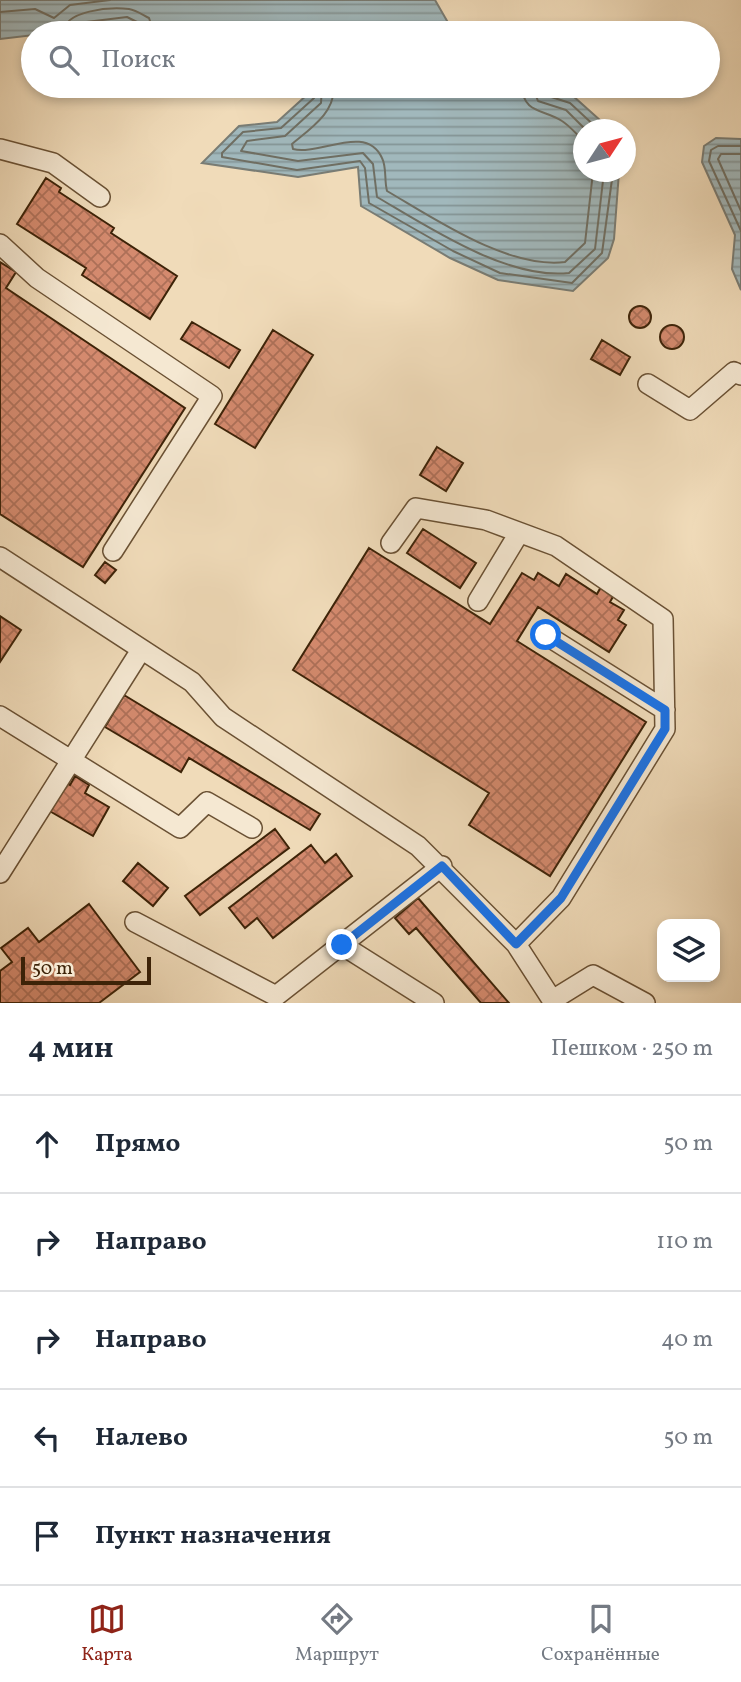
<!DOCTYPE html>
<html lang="ru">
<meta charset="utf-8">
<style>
:root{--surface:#fff;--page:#f6f6f7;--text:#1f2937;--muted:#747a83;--line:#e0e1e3;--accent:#8f2418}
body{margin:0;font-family:Vollkorn,serif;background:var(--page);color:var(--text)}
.controls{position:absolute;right:21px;bottom:21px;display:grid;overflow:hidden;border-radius:14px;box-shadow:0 4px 10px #0003}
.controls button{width:63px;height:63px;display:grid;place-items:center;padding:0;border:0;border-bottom:2px solid var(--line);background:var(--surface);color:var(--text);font:35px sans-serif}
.compass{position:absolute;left:573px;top:119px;width:63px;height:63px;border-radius:50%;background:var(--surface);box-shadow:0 4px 10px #0003;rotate:54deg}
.scale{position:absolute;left:21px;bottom:18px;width:130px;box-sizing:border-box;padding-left:7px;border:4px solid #3d2308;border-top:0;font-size:19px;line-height:24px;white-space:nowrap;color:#3d2308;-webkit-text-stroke:5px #f5e8d2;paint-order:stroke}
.stop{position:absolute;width:21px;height:21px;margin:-16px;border:5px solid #1a73e8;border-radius:50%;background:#fff}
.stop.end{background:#1a73e8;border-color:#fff;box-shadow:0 2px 7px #0008}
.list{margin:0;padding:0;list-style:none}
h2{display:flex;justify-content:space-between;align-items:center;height:91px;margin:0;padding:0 28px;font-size:30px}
h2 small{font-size:23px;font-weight:400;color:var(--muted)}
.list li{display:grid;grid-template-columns:46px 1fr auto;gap:21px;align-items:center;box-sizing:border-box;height:98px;padding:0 28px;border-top:2px solid var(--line)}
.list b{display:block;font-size:26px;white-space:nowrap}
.list em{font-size:23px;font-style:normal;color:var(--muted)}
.icon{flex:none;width:38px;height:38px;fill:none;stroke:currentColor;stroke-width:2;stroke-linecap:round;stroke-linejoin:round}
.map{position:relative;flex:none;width:741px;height:1003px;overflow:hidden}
.search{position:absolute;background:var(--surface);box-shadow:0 4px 10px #0003;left:21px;right:21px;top:21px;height:77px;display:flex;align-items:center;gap:18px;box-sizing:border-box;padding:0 24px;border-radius:38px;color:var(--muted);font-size:26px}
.sheet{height:581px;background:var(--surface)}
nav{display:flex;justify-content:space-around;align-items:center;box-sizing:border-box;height:98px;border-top:2px solid var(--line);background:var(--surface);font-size:19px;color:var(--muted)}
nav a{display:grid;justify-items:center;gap:4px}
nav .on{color:var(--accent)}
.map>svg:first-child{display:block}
.water{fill:url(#water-rules);stroke:#797c74;stroke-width:2}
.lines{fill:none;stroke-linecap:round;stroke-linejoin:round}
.shore{stroke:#6f6e62;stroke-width:2}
.building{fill:url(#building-cross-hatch);stroke:#3d2308;stroke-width:2}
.minor-casing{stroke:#6a5134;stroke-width:22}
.minor{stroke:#f5e8d2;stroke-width:19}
.route{stroke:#1a73e8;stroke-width:9}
</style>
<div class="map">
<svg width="741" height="1003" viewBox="0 0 741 1003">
<defs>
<pattern id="water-rules" width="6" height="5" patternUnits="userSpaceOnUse" patternTransform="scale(1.75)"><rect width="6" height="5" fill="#a1b8bc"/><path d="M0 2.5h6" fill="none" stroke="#849597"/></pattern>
<pattern id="building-cross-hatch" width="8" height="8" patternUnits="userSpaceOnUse" patternTransform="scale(1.75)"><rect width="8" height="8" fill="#d48a6e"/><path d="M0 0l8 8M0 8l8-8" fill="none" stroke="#ad7058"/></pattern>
</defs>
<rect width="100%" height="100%" fill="#f0dbb9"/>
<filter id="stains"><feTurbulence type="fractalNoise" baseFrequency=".00286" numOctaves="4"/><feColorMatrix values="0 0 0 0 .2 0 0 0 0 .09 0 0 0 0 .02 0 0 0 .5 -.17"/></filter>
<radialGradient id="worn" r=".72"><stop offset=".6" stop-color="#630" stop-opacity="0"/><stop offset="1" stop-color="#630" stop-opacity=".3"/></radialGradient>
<path class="water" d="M0 0H435L454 33H144L127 24 0 39Z
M276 86H537L573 96 610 129 584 130V172H619L614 239 608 258 573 291 498 280 450 258 361 206 358 167 298 177 202 163 239 126 277 122 309 93Z
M716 138 741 139V290L732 269 735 235 702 162 704 146Z"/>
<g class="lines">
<path class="shore" d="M0 12 35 9 54 18 70 5 110 0
M63 33C64 10 110 7 129 9 136 10 143 15 149 18L154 33
M71 33 78 23 127 17 143 25 146 33
M311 86 315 91 314 98 281 128 243 132 222 153V157L297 170 360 161 365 168 369 203 453 251 500 273 572 283 602 253 613 172
M322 86 321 103 285 136 247 141 241 151 298 161 363 153 373 164 377 197C428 227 508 280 569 273L595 249 604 172
M333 86C337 111 310 129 292 144L293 149C319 156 366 123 382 158 387 168 384 180 387 191 435 219 508 269 565 262L585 243 593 172
M522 86C523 114 544 109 562 121 570 126 577 135 584 141
M532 86 538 101 566 110 586 130
M541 86 545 95 570 103 599 130
M741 146H718L711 150 709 161 741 231
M741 154H721L718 159 741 211"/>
</g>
<path class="building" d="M46 178 61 188 59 192 114 228 111 233 177 276 150 319 82 275 86 268 17 224Z
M0 262 16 272 6 288 185 408 83 567 0 514Z
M629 317a11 11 0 1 1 22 0a11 11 0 1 1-22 0Z
M192 322 240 350 229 368 181 339Z
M660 337a12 12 0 1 1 24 0a12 12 0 1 1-24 0Z
M273 330 313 355 255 448 215 424Z
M602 340 630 357 620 375 591 359Z
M437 447 463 463 446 491 420 475Z
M423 529 476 563 460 588 407 553Z
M369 548 490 624 522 573 534 580 538 573 559 586 566 574 597 594 602 585 615 593 610 602 624 610 618 620 626 625 609 652 538 607 517 641 646 722 550 876 469 825 489 793 293 670Z
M105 562 116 570 105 583 95 575Z
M0 616 21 630 0 662Z
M124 695 320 814 310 830 189 758 181 772 105 727Z
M75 776 89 785 85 793 109 807 93 836 46 809 63 780 70 785Z
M275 829 289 848 200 915 185 896Z
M311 845 325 863 336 854 352 876 273 938 257 918 245 928 229 908Z
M138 863 168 888 153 906 123 881Z
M418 898 509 1003H481L416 928 409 934 395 918Z
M89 904 140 972 99 1003H0V971L12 962 1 948 28 928 39 942Z"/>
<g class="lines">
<defs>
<path id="minor" d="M0 149 53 163 100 197
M0 244 37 278 212 396 113 551
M648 384 690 410 734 372 741 375
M391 543 416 508 486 520 556 546 663 619 665 729 561 898 516 944
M0 557 192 682 223 717 418 846 516 944 554 1003
M478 601 519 533
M546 635 665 710
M0 716 180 828 207 802 252 828
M0 873 141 650
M135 922 276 996 442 866
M342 945 434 1003
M554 999 593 975 645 1003"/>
</defs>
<use href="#minor" class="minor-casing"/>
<use href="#minor" class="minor"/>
</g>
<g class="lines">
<path class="route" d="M342 945 442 866 516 944 561 898 665 729V710L546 635"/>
</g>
<rect width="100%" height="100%" filter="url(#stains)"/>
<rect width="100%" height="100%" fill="url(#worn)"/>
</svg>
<div class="controls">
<button><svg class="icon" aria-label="layers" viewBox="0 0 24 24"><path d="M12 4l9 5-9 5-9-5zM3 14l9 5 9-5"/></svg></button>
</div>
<svg class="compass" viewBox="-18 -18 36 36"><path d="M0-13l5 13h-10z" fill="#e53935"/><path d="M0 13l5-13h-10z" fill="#747a83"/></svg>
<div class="scale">50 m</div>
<div class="stop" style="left:546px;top:635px"></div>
<div class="stop end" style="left:342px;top:945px"></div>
<div class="search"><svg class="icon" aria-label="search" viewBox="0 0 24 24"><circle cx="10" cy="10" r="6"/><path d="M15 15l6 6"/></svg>Поиск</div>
</div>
<section class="sheet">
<h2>4 мин<small>Пешком · 250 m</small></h2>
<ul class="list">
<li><svg class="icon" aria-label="ahead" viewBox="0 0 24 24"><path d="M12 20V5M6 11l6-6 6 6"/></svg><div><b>Прямо</b></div><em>50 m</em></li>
<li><svg class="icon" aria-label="right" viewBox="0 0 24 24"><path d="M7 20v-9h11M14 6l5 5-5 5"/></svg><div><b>Направо</b></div><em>110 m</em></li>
<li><svg class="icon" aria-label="right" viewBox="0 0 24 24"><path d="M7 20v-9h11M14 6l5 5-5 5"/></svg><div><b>Направо</b></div><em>40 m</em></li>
<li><svg class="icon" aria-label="left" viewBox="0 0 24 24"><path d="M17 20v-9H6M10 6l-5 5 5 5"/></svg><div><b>Налево</b></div><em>50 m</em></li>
<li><svg class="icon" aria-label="arrive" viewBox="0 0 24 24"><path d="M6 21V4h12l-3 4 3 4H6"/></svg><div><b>Пункт назначения</b></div></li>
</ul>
</section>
<nav>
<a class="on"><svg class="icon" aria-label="map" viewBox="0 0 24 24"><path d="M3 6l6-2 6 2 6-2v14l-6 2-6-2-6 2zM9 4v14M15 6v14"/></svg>Карта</a>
<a><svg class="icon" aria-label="directions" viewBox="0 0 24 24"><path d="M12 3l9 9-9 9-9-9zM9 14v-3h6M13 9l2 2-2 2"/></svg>Маршрут</a>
<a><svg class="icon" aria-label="saved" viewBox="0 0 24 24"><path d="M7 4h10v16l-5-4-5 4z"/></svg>Сохранённые</a>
</nav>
